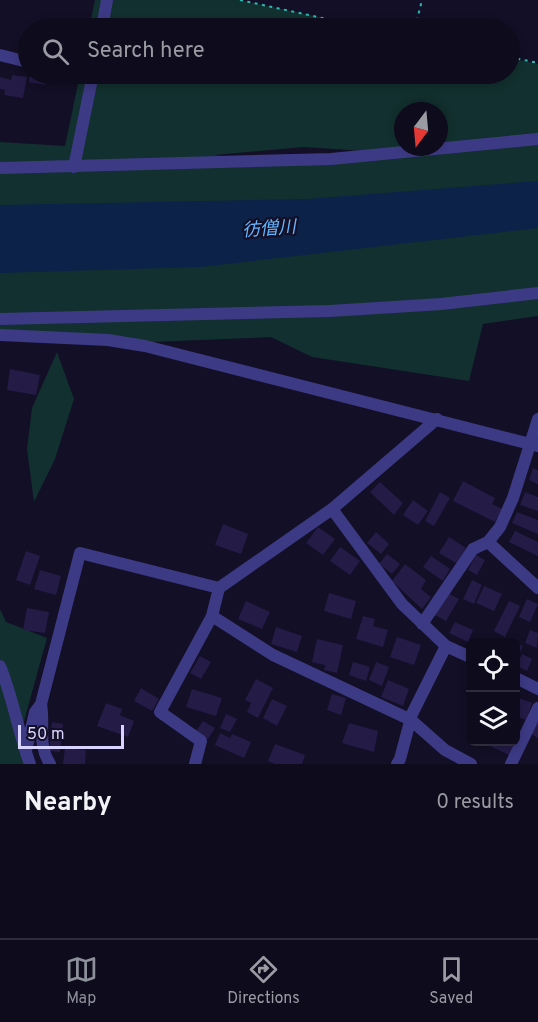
<!DOCTYPE html>
<meta charset="utf-8">
<style>
:root{--surface:#0e0b1c;--page:#1c1929;--text:#f1f3f6;--muted:#9b9ba3;--line:#2e2b3b;--accent:#8c9099}
body{margin:0;font-family:Overpass,"Noto Sans JP",sans-serif;background:var(--page);color:var(--text)}
.controls{position:absolute;right:18px;bottom:18px;display:grid;overflow:hidden;border-radius:9px;box-shadow:0 3px 9px #0003}
.controls button{width:54px;height:54px;display:grid;place-items:center;padding:0;border:0;border-bottom:2px solid var(--line);background:var(--surface);color:var(--text);font:30px sans-serif}
.compass{position:absolute;left:394px;top:102px;width:54px;height:54px;border-radius:50%;background:var(--surface);box-shadow:0 3px 9px #0003;rotate:196deg}
.scale{position:absolute;left:18px;bottom:15px;width:106px;box-sizing:border-box;padding-left:6px;border:3px solid #d9d4ff;border-top:0;font-size:16px;line-height:21px;white-space:nowrap;color:#d9d4ff;-webkit-text-stroke:4px #130f26;paint-order:stroke}
.list{margin:0;padding:0;list-style:none}
h2{display:flex;justify-content:space-between;align-items:center;height:78px;margin:0;padding:0 24px;font-size:26px}
h2 small{font-size:20px;font-weight:400;color:var(--muted)}
.icon{flex:none;width:33px;height:33px;fill:none;stroke:currentColor;stroke-width:2;stroke-linecap:round;stroke-linejoin:round}
.map{position:relative;flex:none;width:538px;height:764px;overflow:hidden}
.search{position:absolute;background:var(--surface);box-shadow:0 3px 9px #0003;left:18px;right:18px;top:18px;height:66px;display:flex;align-items:center;gap:15px;box-sizing:border-box;padding:0 21px;border-radius:33px;color:var(--muted);font-size:22px}
.sheet{height:174px;background:var(--surface)}
nav{display:flex;justify-content:space-around;align-items:center;box-sizing:border-box;height:84px;border-top:2px solid var(--line);background:var(--surface);font-size:16px;color:var(--muted)}
nav a{display:grid;justify-items:center;gap:3px}
nav .on{color:var(--accent)}
.map>svg:first-child{display:block}
.green{fill:#12302f;fill-rule:evenodd}
.water{fill:#0c2248}
.building{fill:#241b47}
.lines{fill:none;stroke-linecap:round;stroke-linejoin:round}
.path{stroke:#2fb8b0;stroke-width:2;stroke-dasharray:3 4.5;stroke-linecap:butt}
.street{stroke:#3d3a85;stroke-width:12}
.labels{text-anchor:middle;dominant-baseline:central;stroke-width:4.5;stroke-linejoin:round;paint-order:stroke}
.water-label{font-size:18px;font-style:italic;fill:#62b6ff;stroke:#130f26}
</style>
<div class="map">
<svg width="538" height="764" viewBox="0 0 538 764">
<rect width="100%" height="100%" fill="#130f26"/>
<path class="green" d="M95 0H240L370 28H89Z
M510 58 538 64V316L483 324 469 381 312 357 271 337 152 342 0 333V142L65 146 80 74H510ZM403 111H439V147H403ZM304 147 364 151 264 161 215 155Z
M57 352 74 399 55 459 34 502 27 449 32 408Z
M0 609 6 622 47 638 20 736 32 764H0Z"/>
<path class="water" d="M538 181V228L201 267 0 273V205L307 199Z"/>
<path class="building" d="M30 74H48L46 85 29 82Z
M12 75 27 77 23 98 4 95 5 90 0 89V77L11 80Z
M10 369 40 375 36 395 7 390Z
M533 468 538 470V484L529 480Z
M463 481 495 498 492 504 502 509 495 522 453 501Z
M380 482 403 503 394 515 370 492Z
M440 492 450 498 434 526 425 521Z
M525 492 538 497V511L520 505Z
M413 500 428 511 418 525 403 515Z
M517 512 538 520V534L512 523Z
M223 524 248 534 241 554 215 545Z
M318 527 335 539 323 555 306 543Z
M515 531 538 542V556L509 542Z
M376 532 389 544 381 554 367 543Z
M449 537 466 548 456 563 439 553Z
M340 547 360 561 350 575 330 561Z
M26 551 40 556 30 585 16 580Z
M387 554 400 564 392 574 379 564Z
M476 555 485 560 477 575 468 570Z
M431 556 450 569 443 581 423 567Z
M405 564 426 580 421 589 431 597 422 609 392 581Z
M40 570 61 576 56 595 34 589Z
M472 580 482 585 474 604 463 599Z
M484 586 502 594 494 611 476 603Z
M329 593 356 601 351 619 324 611Z
M448 593 459 599 446 621 435 615Z
M527 599 538 604 530 622 519 617Z
M246 601 270 612 262 629 238 619Z
M509 601 520 606 505 637 494 631Z
M27 608 49 612 45 633 23 630Z
M363 616 375 619 373 626 388 630 383 647 356 639Z
M455 622 473 630 468 642 449 633Z
M276 627 302 636 297 652 271 644Z
M530 630 538 633 537 648 525 643Z
M397 637 421 645 414 665 390 657Z
M317 639 343 645 337 673 324 670 325 665 312 662Z
M516 643 523 646 516 662Z
M522 654 532 659 527 671 516 666Z
M200 656 211 662 201 679 190 673Z
M353 662 370 667 366 681 349 675Z
M376 662 389 667 382 686 369 680Z
M256 679 273 688 258 718 247 712 251 703 245 700Z
M388 680 409 689 403 706 381 697Z
M141 688 159 699 152 711 134 701Z
M192 689 222 698 216 716 186 707Z
M332 694 346 698 341 715 327 710Z
M516 697 532 703 526 720 516 716Z
M272 699 287 706 277 726 263 718Z
M106 703 122 709 120 715 134 721 128 737 97 726Z
M226 714 237 719 230 732 220 728Z
M203 721 215 728 208 739 196 731Z
M538 721V738L531 734Z
M52 722 63 724 60 752 49 751Z
M349 723 378 731 374 752 342 743Z
M220 733 230 738 232 734 251 742 244 758 215 745Z
M492 742H512L515 743 509 755 490 746Z
M275 744 305 755 302 764H275L268 761Z
M65 748 86 750 85 764H63Z"/>
<g class="lines">
<path class="path" d="M240 0 368 28
M415 28 422 0
M510 57 538 63"/>
<path class="street" d="M102 28 107 0
M0 55 28 62
M79 74 93 77
M74 167 93 74
M0 168 331 159 538 139
M0 319 330 311 441 304 538 293
M0 335 108 340 145 346 538 446
M332 509 402 604 446 646 470 657
M488 542 538 588
M212 616 273 655 411 720 445 750 471 764
M422 624 473 549 488 542 500 527 513 498 538 419
M0 666C13 697 18 732 30 764
M516 678 538 689
M26 751 35 712 41 704
M50 764C37 743 45 727 41 704L80 553 219 588 332 509 437 419
M195 764 201 741 160 712 212 616 219 588
M397 764 400 759 412 714 446 646
M511 764 538 708"/>
</g>
<g class="labels">
<g class="water-label">
<text transform="translate(269 230) rotate(-4)">彷僧川</text>
</g>
</g>
</svg>
<div class="controls">
<button><svg class="icon" aria-label="locate" viewBox="0 0 24 24"><circle cx="12" cy="12" r="6"/><path d="M12 2v4M12 18v4M2 12h4M18 12h4"/></svg></button>
<button><svg class="icon" aria-label="layers" viewBox="0 0 24 24"><path d="M12 4l9 5-9 5-9-5zM3 14l9 5 9-5"/></svg></button>
</div>
<svg class="compass" viewBox="-18 -18 36 36"><path d="M0-13l5 13h-10z" fill="#e53935"/><path d="M0 13l5-13h-10z" fill="#9b9ba3"/></svg>
<div class="scale">50 m</div>
<div class="search"><svg class="icon" aria-label="search" viewBox="0 0 24 24"><circle cx="10" cy="10" r="6"/><path d="M15 15l6 6"/></svg>Search here</div>
</div>
<section class="sheet">
<h2>Nearby<small>0 results</small></h2>
<ul class="list">
</ul>
</section>
<nav>
<a class="on"><svg class="icon" aria-label="map" viewBox="0 0 24 24"><path d="M3 6l6-2 6 2 6-2v14l-6 2-6-2-6 2zM9 4v14M15 6v14"/></svg>Map</a>
<a><svg class="icon" aria-label="directions" viewBox="0 0 24 24"><path d="M12 3l9 9-9 9-9-9zM9 14v-3h6M13 9l2 2-2 2"/></svg>Directions</a>
<a><svg class="icon" aria-label="saved" viewBox="0 0 24 24"><path d="M7 4h10v16l-5-4-5 4z"/></svg>Saved</a>
</nav>
